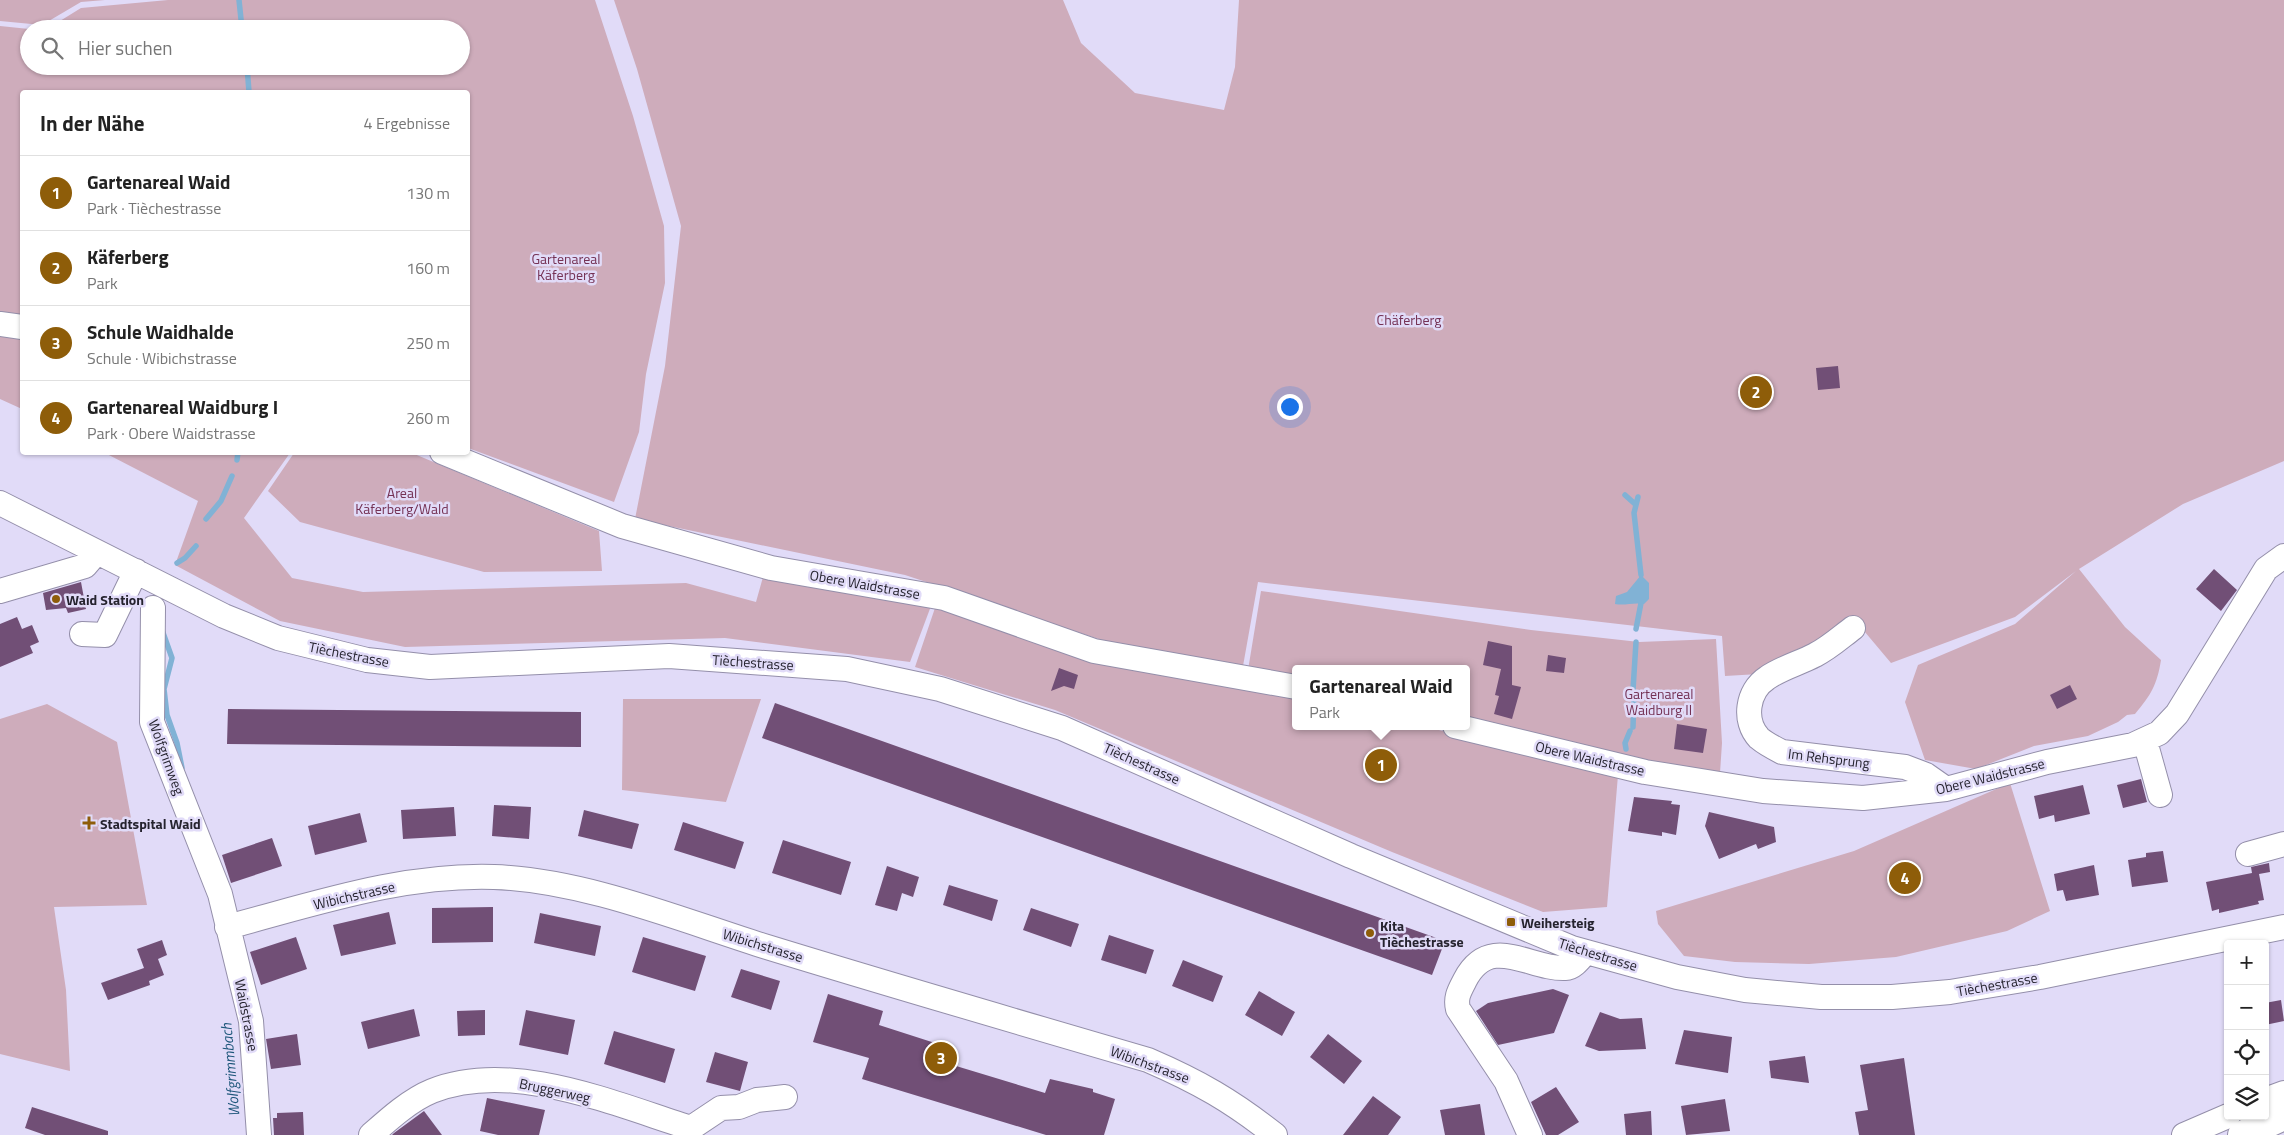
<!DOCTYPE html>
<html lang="de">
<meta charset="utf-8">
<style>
:root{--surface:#fff;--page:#f2f2f2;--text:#222;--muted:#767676;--line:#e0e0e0;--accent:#8e5d09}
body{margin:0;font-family:"Titillium Web",sans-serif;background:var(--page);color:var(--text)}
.controls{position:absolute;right:15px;bottom:15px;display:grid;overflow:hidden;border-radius:5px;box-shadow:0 1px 4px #0004}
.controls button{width:45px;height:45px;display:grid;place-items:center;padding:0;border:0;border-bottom:1px solid var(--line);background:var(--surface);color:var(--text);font:25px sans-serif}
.you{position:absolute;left:1289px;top:406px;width:18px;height:18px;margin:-12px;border:4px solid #fff;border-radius:50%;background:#1a73e8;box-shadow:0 0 0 8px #1a73e833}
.badge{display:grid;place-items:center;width:32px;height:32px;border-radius:50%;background:var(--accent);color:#fff;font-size:16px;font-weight:700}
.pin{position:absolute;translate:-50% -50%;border:2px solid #fff;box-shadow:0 1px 5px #0006}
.popup{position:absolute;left:1292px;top:665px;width:178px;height:65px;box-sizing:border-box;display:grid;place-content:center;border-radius:5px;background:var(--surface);filter:drop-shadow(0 1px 4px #0005);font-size:16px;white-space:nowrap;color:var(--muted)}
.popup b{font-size:19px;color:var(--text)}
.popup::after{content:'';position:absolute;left:50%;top:100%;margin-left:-10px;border:10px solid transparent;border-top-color:var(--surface)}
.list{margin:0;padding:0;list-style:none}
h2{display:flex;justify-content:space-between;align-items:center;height:65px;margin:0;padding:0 20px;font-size:21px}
h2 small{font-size:16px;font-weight:400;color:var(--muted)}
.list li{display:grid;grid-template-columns:32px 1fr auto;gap:15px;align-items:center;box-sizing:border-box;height:75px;padding:0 20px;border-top:1px solid var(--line)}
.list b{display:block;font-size:19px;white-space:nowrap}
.list p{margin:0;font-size:16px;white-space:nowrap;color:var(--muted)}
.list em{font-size:16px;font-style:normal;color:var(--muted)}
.icon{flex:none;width:28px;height:28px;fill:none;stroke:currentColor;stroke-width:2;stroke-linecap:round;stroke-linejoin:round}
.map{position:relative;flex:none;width:2284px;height:1135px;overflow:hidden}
.search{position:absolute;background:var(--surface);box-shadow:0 1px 4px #0004;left:20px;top:20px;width:450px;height:55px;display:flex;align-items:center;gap:12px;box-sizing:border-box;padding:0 18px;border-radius:28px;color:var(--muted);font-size:19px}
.panel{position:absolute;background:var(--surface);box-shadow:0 1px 4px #0004;left:20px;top:90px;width:450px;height:365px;border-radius:5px}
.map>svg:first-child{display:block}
.green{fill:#ceacbb}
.water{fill:#81b2d5}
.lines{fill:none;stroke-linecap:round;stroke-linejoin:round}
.stream{stroke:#81b2d5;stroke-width:5.5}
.building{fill:#714f76}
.minor-casing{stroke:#948faa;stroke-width:26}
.major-casing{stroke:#948faa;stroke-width:30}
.minor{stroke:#fff;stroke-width:24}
.major{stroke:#fff;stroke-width:28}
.poi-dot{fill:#8e5d09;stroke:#e1dbf8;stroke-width:2}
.labels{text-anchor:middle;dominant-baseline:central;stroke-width:5;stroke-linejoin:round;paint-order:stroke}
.park-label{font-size:14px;fill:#743154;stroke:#e1dbf8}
.street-label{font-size:14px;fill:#25232e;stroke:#e1dbf8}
.poi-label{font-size:14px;font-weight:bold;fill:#25232e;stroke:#e1dbf8;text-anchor:start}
.water-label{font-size:15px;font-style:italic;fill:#1d567a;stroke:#e1dbf8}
</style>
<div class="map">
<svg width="2284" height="1135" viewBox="0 0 2284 1135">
<rect width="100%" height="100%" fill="#e1dbf8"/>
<path class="green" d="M0 0H105L81 2 42 25 0 21Z
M168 0H595L633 116 664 226 665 283 646 374 639 432 614 502 468 448V92H22V316L0 312V26L29 29V66H461V29H47L81 8Z
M614 0H1063L1081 43 1135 93 1224 110 1235 67 1239 0H2284V461L2183 504 2079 569 2125 627 2161 660C2157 685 2151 695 2135 714L2127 715 2118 722 2088 736 2034 746 1976 769 1925 760 1905 702 1918 665 2015 624 2076 571 2015 617 1891 663 1854 619 1759 674 1725 676 1722 636 1258 582 1243 666 1120 646 905 575 635 519 665 366 681 226 637 69Z
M0 335 22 338V409L0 399Z
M105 453H290L244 518 292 578 363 592 686 583 756 602 763 577 931 606 910 662 725 638 405 647 280 621 175 565 198 501Z
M294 453H412L599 531 602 571 484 572 300 522 268 491Z
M1261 591 1531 630 1639 642 1716 639 1722 743 1720 773 1620 755 1466 721V669H1296V680L1248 670Z
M936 605 1296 696V726H1423L1618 775 1607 907 1543 912 1392 852 1055 710 915 667Z
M623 699H761L726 802 622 790Z
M47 704 117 742 147 905 54 907 66 990 70 1071 0 1054V719Z
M2010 783 2050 911 2007 931 1896 957 1809 964 1735 962 1684 956 1658 924 1656 911 1854 851Z"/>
<path class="water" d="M1641 575 1649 583V599L1644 604C1633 602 1625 606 1615 604L1616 596 1627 592Z"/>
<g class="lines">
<path class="stream" d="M239 0 242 29
M247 66 249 92
M237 460 238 452
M1625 495 1635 504
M1638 497 1634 513 1641 575
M206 519 221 501 232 476
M177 563 185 558 196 546
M1636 629 1641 603
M162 630 172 658 164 689 167 715 177 743 182 768
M1633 690 1636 642
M1633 727 1634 695
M1626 749 1625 743 1630 731"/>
</g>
<path class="building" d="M1838 366 1840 388 1818 390 1816 368Z
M2214 569 2237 590 2221 611 2196 589Z
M81 582 86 609 68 613 66 608 46 610 43 593Z
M17 617 22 629 32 625 39 642 30 646 33 653 0 667V624Z
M1488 641 1512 646V685L1521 687 1512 719 1494 714 1499 696 1495 695 1501 669 1483 665Z
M1548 655 1566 658 1564 673 1546 671Z
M1059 668 1078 675 1074 689 1064 686 1051 691Z
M2070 685 2077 699 2057 709 2050 695Z
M775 703 1445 941 1432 975 762 738Z
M228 709 581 712V747L227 744Z
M1677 724 1707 729 1703 753 1674 749Z
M2141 779 2147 802 2123 808 2117 785Z
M2083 785 2090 814 2055 822 2054 815 2039 819 2034 796Z
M1634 797 1672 801 1671 804 1680 805 1676 835 1662 832V836L1628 831Z
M494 805 531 807 529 839 492 836Z
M454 807 456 836 403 839 401 810Z
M584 810 639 824 632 849 578 836Z
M1709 812 1774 827 1776 842 1758 849 1756 844 1719 859 1705 826Z
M360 813 367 842 315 855 308 826Z
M683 822 744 842 735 869 674 850Z
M272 838 282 866 231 883 222 855Z
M783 840 851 862 841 895 772 873Z
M2163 851 2168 882 2132 887 2128 860 2146 857V853Z
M2269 863 2270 872 2259 874 2264 900 2258 901 2259 904 2219 913V909L2212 911 2206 882 2252 873 2251 867Z
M2094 865 2099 895 2066 901 2063 890 2057 891 2054 874Z
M887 866 919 877 913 897 902 893 897 911 875 905Z
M949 885 998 900 992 921 943 905Z
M493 907V942L432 943V908Z
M1031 908 1079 924 1071 947 1023 930Z
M389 912 396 944 341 956 333 925Z
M540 913 601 926 595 956 534 943Z
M1109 935 1154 950 1146 974 1101 960Z
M296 937 307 969 261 985 250 952Z
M643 937 706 956 695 991 632 972Z
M162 940 167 955 158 959 164 975 149 981 150 985 108 1000 101 983 144 968 137 949Z
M1183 960 1223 976 1213 1002 1172 986Z
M741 969 780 981 771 1010 731 997Z
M1553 989 1569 995 1554 1033 1498 1045 1476 1011 1488 1003Z
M1259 991 1295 1012 1282 1036 1245 1015Z
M828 994 883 1011 879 1025 938 1044 933 1059 1045 1093 1050 1079 1093 1089V1092L1115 1099 1104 1135H1046L862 1079 869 1058 813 1042Z
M2281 1000 2284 1021 2265 1025V1003Z
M414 1009 420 1036 368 1049 361 1022Z
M485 1010V1035L458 1036 457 1011Z
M526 1010 575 1020 568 1055 519 1045Z
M1600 1012 1620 1019 1642 1018 1646 1049 1599 1051 1585 1046Z
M1684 1030 1732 1037 1728 1073 1675 1064Z
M614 1031 675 1049 665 1083 604 1064Z
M297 1034 301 1065 271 1069 266 1039Z
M1328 1034 1362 1061 1344 1084 1310 1057Z
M715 1052 748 1062 740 1091 706 1082Z
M1805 1056 1809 1083 1771 1078 1769 1061Z
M1904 1058 1915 1135H1859L1855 1112 1868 1110 1860 1065Z
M1556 1087 1579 1122 1558 1135H1546L1531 1102Z
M1373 1096 1401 1117 1388 1135H1343Z
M487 1098 545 1110 539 1135H498L480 1131Z
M1725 1099 1730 1131 1686 1135 1681 1106Z
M1480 1104 1485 1135H1445L1440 1110Z
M32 1107 108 1131V1135H45L25 1128Z
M424 1111 442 1135H392L394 1133Z
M1651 1111 1652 1135H1626L1624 1114Z
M303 1112 304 1135H274L273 1118H277V1113Z"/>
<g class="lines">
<defs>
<path id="minor" d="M0 324 22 327
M442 452 622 526 771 568 944 598 1094 651 1296 687
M0 503 224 616 278 638 367 660 430 667 669 656 847 669 940 689 1062 728 1351 856 1572 948 1677 977 1745 990 1821 997H1892L1950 992 2040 977 2284 927
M0 591 85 566 97 552
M153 608 152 722 220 894 251 1021 259 1135
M1853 628C1841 637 1829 648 1815 655 1800 663 1781 668 1767 678 1747 691 1743 721 1759 738 1766 744 1774 748 1782 752L1905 767 1926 775 1946 789
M82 634 105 635 136 571
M1455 726 1645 772 1763 791 1863 798 1946 789 2047 762 2133 745 2159 733 2177 714 2266 569 2284 556
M2145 741 2160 795
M2248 854 2284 844
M227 927C315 904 402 874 494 877 584 880 681 920 767 947 894 986 1021 1023 1148 1060 1199 1082 1232 1101 1275 1135
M2265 1100 2284 1093
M371 1135C389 1119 410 1100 432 1091 512 1059 614 1104 691 1128L721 1108 739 1107 757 1100 785 1097
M1530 1135 1506 1081 1458 1009C1455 997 1460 990 1465 980 1490 932 1530 970 1566 968 1574 968 1581 957 1586 952
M2184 1135 2228 1116"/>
<path id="major" d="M2242 1135 2284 1116"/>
</defs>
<use href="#minor" class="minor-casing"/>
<use href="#major" class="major-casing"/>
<use href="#minor" class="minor"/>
<use href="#major" class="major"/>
</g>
<g class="poi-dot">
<circle cx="56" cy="599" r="5"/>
<path d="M86.5 815.5h5v5h5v5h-5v5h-5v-5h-5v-5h5z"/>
<rect x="1506" y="917" width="10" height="10" rx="2.5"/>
<circle cx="1370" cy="933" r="5"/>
</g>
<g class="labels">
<g class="park-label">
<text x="566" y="258">Gartenareal<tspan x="566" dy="16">Käferberg</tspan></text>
<text x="1409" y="319">Chäferberg</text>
<text x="402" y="492">Areal<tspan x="402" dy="16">Käferberg/Wald</tspan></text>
<text x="1659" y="693">Gartenareal<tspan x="1659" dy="16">Waidburg II</tspan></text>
</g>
<g class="street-label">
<text transform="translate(865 584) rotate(10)">Obere Waidstrasse</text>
<text transform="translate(349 654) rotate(11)">Tièchestrasse</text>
<text transform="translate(753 662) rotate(4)">Tièchestrasse</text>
<text transform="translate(167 757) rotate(70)">Wolfgrimweg</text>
<text transform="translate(1590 758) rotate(13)">Obere Waidstrasse</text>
<text transform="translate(1829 758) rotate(7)">Im Rehsprung</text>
<text transform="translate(1142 763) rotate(24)">Tièchestrasse</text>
<text transform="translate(1990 776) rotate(-14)">Obere Waidstrasse</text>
<text transform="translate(354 895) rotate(-13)">Wibichstrasse</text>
<text transform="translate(763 945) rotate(17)">Wibichstrasse</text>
<text transform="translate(1598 954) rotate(17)">Tièchestrasse</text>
<text transform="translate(1997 984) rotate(-10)">Tièchestrasse</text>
<text transform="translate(247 1015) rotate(79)">Waidstrasse</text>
<text transform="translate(1150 1064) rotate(20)">Wibichstrasse</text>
<text transform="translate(555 1090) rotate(12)">Bruggerweg</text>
</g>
<g class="poi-label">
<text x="66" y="599">Waid Station</text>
<text x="100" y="823">Stadtspital Waid</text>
<text x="1521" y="922">Weihersteig</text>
<text x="1380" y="925">Kita<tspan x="1380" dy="16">Tièchestrasse</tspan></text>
</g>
<g class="water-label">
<text transform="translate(230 1070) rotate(-95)">Wolfgrimmbach</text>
</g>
</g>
</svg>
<div class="controls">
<button>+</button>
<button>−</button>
<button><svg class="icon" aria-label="locate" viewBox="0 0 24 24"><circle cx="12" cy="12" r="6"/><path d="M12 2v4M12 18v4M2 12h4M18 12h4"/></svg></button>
<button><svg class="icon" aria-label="layers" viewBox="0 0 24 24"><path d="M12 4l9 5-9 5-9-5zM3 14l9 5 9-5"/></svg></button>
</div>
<div class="you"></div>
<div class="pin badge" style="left:1381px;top:765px">1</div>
<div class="popup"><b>Gartenareal Waid</b>Park</div>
<div class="pin badge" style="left:1756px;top:392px">2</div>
<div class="pin badge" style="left:941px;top:1058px">3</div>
<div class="pin badge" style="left:1905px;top:878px">4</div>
<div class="search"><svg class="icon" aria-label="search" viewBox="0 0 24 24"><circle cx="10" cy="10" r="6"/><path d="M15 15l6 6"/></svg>Hier suchen</div>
<section class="panel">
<h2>In der Nähe<small>4 Ergebnisse</small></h2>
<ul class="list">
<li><span class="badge">1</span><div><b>Gartenareal Waid</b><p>Park · Tièchestrasse</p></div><em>130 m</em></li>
<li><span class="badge">2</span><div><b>Käferberg</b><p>Park</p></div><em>160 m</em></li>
<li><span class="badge">3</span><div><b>Schule Waidhalde</b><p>Schule · Wibichstrasse</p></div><em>250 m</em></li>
<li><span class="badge">4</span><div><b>Gartenareal Waidburg I</b><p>Park · Obere Waidstrasse</p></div><em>260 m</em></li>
</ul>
</section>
</div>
